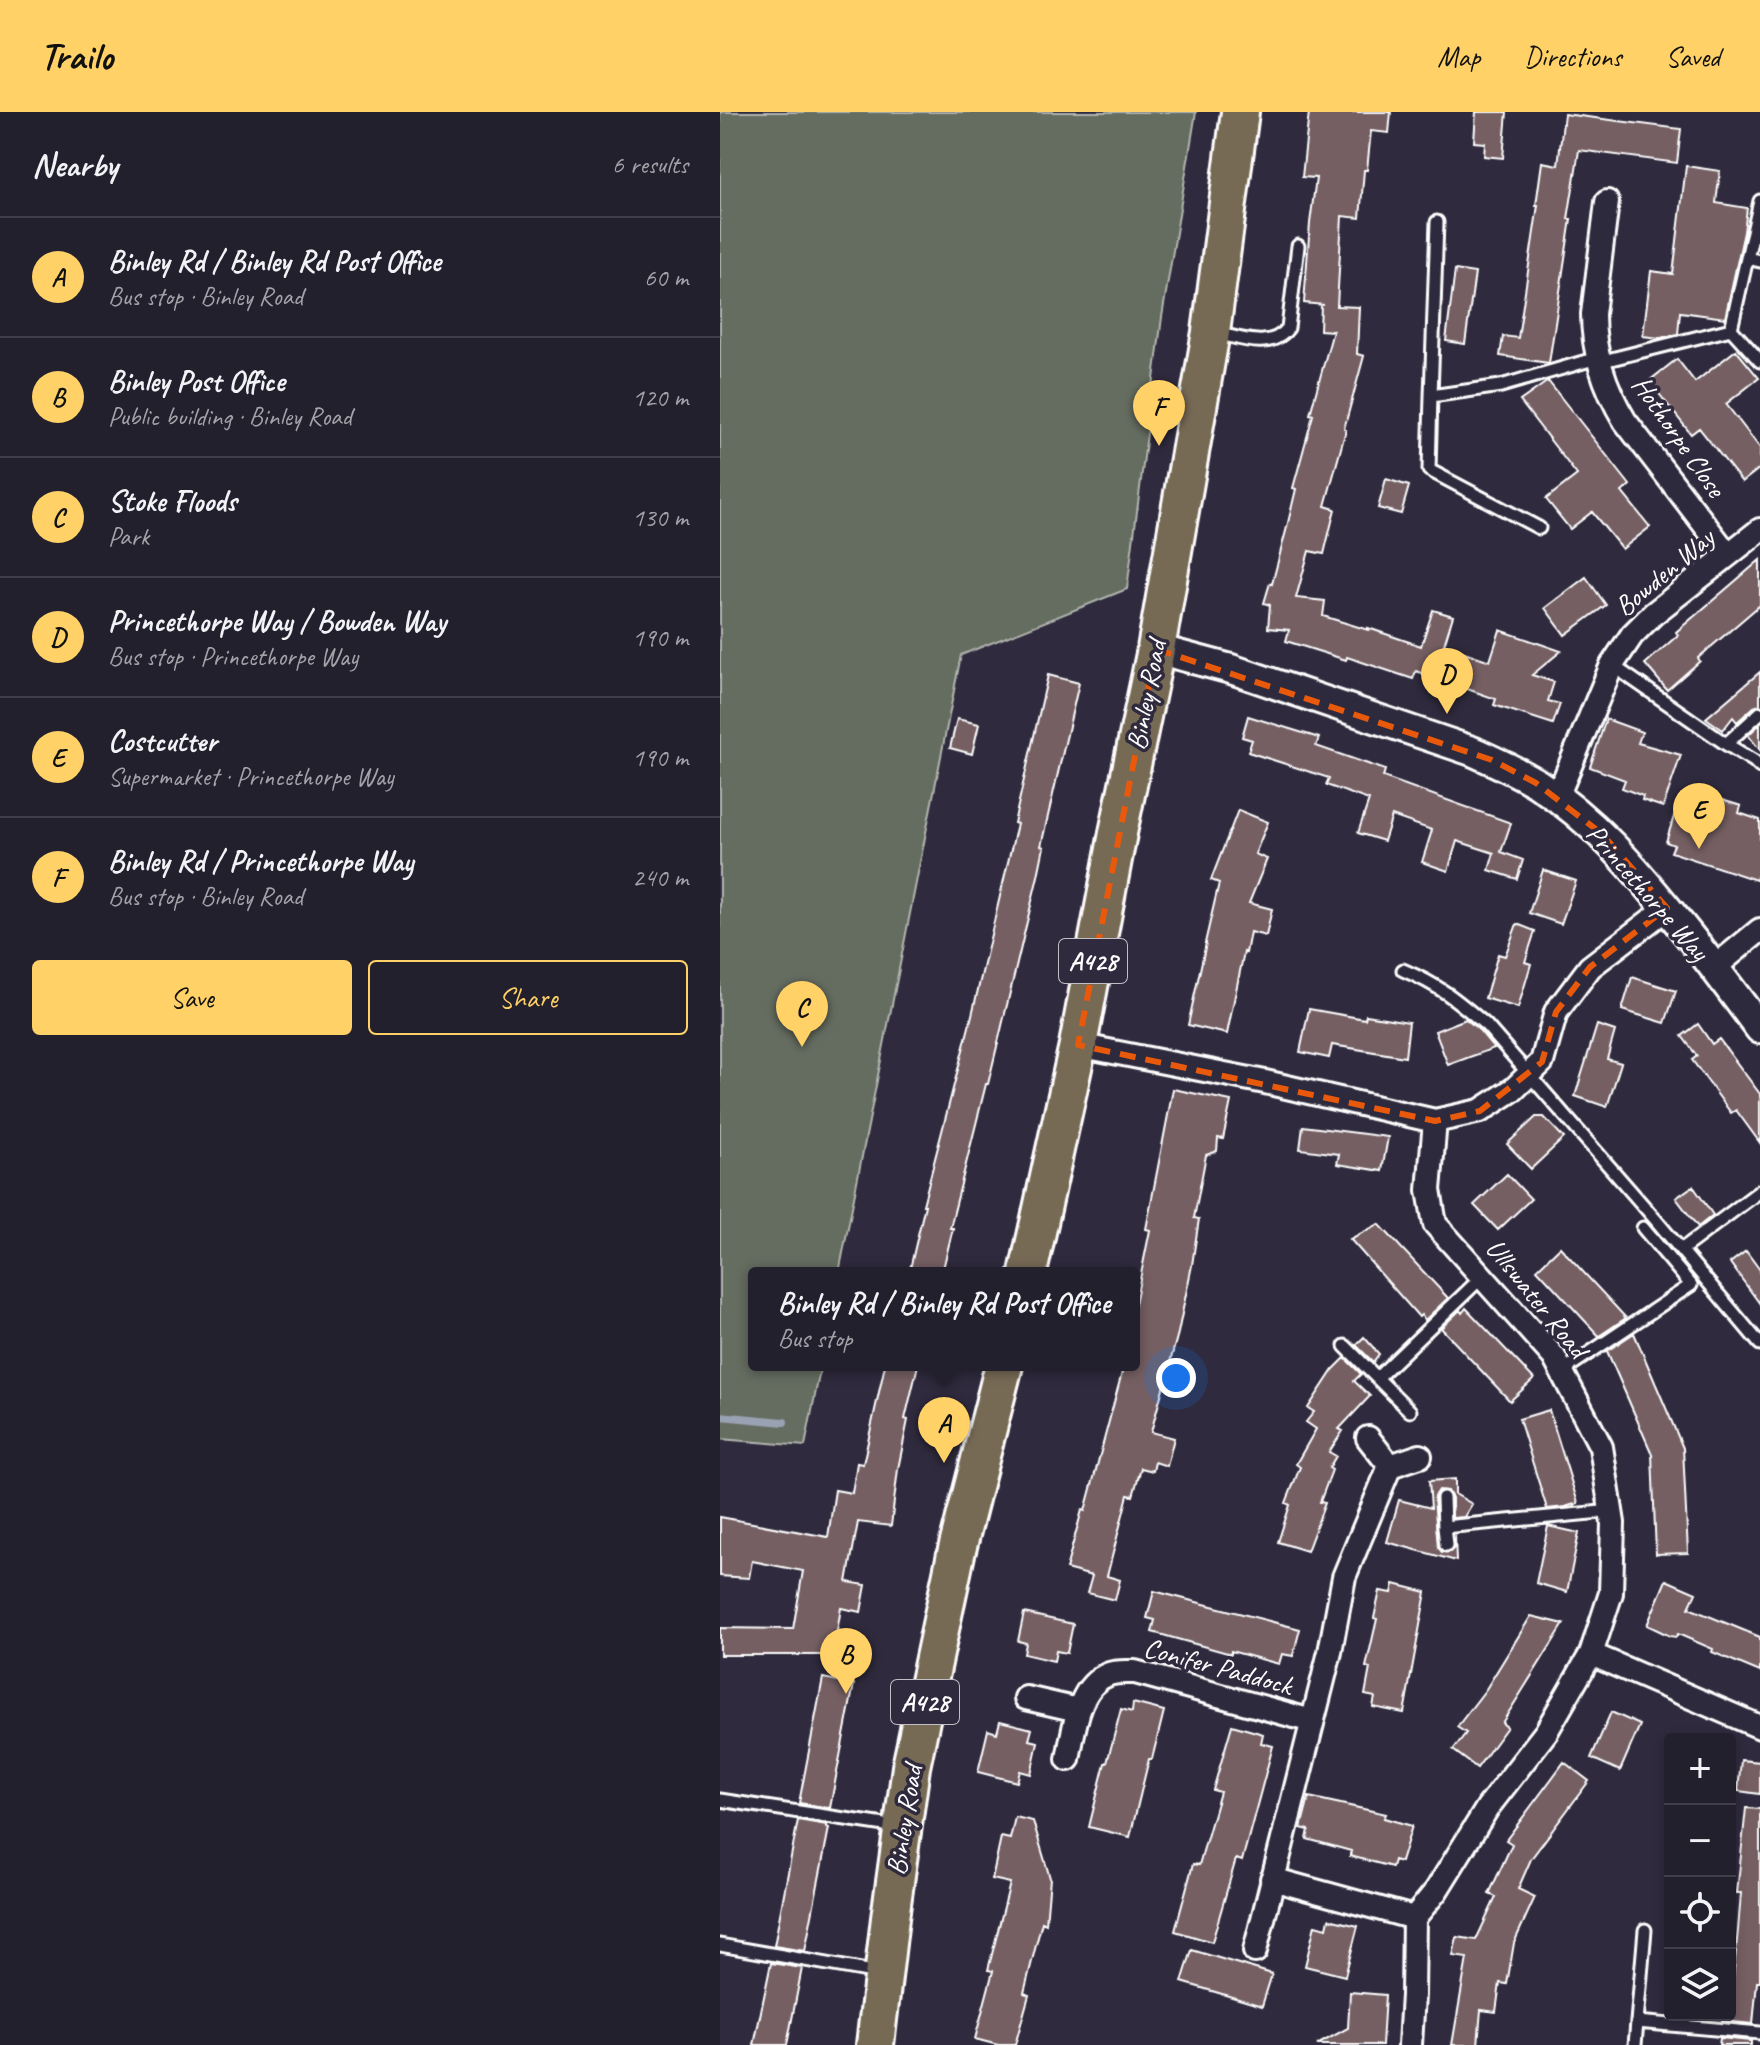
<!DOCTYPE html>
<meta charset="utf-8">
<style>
:root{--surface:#23202e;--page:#2b2836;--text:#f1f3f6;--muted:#a3a3aa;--line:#403e4a;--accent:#ffd166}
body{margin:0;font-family:Caveat,sans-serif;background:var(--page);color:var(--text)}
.controls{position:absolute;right:24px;bottom:24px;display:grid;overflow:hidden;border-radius:8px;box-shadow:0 4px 12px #0003}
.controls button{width:72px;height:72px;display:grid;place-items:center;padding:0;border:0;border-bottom:2px solid var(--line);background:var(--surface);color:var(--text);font:40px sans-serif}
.you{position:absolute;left:456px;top:1266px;width:28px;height:28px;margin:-20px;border:6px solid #fff;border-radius:50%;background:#1a73e8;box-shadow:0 0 0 12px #1a73e833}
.badge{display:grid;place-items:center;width:52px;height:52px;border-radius:50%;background:var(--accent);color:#111;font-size:26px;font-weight:700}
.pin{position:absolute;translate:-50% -66px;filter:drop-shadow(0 2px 4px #0008)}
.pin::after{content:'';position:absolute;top:42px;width:28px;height:24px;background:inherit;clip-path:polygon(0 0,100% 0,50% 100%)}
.popup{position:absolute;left:28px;top:1155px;width:392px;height:104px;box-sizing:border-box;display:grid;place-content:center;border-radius:8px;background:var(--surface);filter:drop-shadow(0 2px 6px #0005);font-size:26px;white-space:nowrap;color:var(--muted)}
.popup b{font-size:30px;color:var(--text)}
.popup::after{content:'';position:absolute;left:50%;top:100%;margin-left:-16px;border:16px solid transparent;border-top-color:var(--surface)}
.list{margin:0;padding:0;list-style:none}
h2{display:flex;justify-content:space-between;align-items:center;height:104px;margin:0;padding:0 32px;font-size:34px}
h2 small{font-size:26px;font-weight:400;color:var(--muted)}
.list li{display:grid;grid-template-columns:52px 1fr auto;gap:24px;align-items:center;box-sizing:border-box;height:120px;padding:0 32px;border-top:2px solid var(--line)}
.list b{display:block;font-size:30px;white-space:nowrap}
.list p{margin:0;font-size:26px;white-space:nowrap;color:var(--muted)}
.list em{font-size:26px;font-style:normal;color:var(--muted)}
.actions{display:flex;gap:16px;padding:24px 32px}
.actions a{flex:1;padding:18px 0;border:2px solid var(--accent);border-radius:8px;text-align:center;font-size:28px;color:var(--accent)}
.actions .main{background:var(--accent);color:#111}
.icon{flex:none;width:44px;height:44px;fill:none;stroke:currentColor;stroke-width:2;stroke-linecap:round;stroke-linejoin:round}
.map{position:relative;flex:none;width:1040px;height:1933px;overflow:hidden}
header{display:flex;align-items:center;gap:48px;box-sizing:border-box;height:112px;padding:0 40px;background:var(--accent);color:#111}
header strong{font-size:38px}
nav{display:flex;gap:44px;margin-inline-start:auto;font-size:28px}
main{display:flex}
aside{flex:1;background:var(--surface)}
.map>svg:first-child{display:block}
.green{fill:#656c60;stroke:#b2b6b0;stroke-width:2}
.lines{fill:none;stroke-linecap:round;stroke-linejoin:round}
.stream{stroke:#99a2b2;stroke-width:8}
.building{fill:#755f64;stroke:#fff;stroke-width:2}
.service-casing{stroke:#fff;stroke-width:17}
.minor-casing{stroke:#fff;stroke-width:28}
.tertiary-casing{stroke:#fff;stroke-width:34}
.primary-casing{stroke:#fff;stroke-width:42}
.service{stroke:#2f2a3d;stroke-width:11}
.minor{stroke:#2f2a3d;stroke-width:22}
.tertiary{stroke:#2f2a3d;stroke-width:28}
.primary{stroke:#776a54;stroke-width:36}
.marked{fill:none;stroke:#e8590c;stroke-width:6;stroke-dasharray:16 10;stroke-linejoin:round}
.labels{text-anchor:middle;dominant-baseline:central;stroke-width:7;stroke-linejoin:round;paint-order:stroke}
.shield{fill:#2f2a3d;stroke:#c1bfc5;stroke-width:2}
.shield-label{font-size:26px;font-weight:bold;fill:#fff}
.street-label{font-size:28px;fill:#fff;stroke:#2f2a3d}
</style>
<header>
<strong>Trailo</strong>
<nav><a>Map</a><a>Directions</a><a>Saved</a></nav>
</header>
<main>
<aside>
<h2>Nearby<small>6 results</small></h2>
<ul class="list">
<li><span class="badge">A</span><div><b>Binley Rd / Binley Rd Post Office</b><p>Bus stop · Binley Road</p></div><em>60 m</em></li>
<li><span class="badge">B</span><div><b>Binley Post Office</b><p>Public building · Binley Road</p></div><em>120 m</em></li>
<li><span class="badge">C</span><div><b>Stoke Floods</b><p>Park</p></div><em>130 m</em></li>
<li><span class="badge">D</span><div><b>Princethorpe Way / Bowden Way</b><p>Bus stop · Princethorpe Way</p></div><em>190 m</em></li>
<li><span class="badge">E</span><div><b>Costcutter</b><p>Supermarket · Princethorpe Way</p></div><em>190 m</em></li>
<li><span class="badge">F</span><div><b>Binley Rd / Princethorpe Way</b><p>Bus stop · Binley Road</p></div><em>240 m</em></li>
</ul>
<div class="actions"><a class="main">Save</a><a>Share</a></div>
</aside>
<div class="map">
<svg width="1040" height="1933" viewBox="0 0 1040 1933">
<rect width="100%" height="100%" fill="#2f2a3d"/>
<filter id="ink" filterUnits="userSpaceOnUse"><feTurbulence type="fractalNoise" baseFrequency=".0125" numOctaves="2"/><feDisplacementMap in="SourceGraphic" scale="16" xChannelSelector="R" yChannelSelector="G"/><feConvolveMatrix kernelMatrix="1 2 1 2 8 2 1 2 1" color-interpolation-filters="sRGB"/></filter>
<g filter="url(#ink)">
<path class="green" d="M0 0H476L442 205 407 477 241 543 119 1161H34V1253H101L85 1334 0 1327Z"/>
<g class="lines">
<path class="stream" d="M0 1304 64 1310"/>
</g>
<path class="building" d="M589 0H671L669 21 651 19 647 58H644L640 106 622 104 617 194 639 195 637 242 644 244 624 317 626 318 605 394 615 397 604 442 589 439 576 486 605 489 603 504 648 518V516L701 534 713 498 733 504 724 533 770 549 780 518 841 539 812 563 834 570 828 589 840 592 833 612 774 593 776 587 696 559 693 567 627 545 626 548 566 529 569 518 548 516 550 493 544 491 550 471 552 472 567 415 576 377 573 376 593 303 590 302 613 219 600 218 601 193H604L584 191 590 111 596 66 582 65Z
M756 0H787L783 46 764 44 765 31 754 30Z
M844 2 961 17 957 51 859 38 848 107H851L829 251 780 244 783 224 798 226 818 93H816L822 50 838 53Z
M966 54 1000 59 996 91 1027 96 1024 120 1005 206 960 200 958 222 940 226 923 224 931 159 953 162Z
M735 158 755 161 745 232 726 229Z
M1016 238 1039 266 1006 292 1040 336V356L1022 370 979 316 971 322 929 269 957 247 975 270Z
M828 269 910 373 902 380 930 415 902 437 872 400 850 417 826 387 857 363 800 289Z
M666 367 689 374 681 402 658 396Z
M1040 448V493L978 546 980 549 947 578 925 552 958 523 956 520Z
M866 465 886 493 845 523 825 496Z
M1040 560V593L1034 595 1017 610 1013 605 1003 618 986 606Z
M328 563 359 571 321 734 324 735 318 764 268 972H266L230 1116H233L222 1161H207L190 1157 205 1093H203L252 903 297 712 294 711Z
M528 604 599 626 596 634 665 658 663 665 791 711 781 740 803 748 797 767 769 758 774 741 737 729 728 759 702 750 712 718 672 704 664 729 638 721 649 688 606 673 609 666 528 640 532 628 522 625Z
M237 607 259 612 252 642 230 636Z
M886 607 922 620 918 631 961 643 943 695 922 688 923 684 902 676 905 668 870 655Z
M1040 612V638L1028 623Z
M960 685 999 698 1002 688 1021 694 1019 701 1040 708V757L1036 768 951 740 954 733 946 730Z
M518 698 548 710 535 742 547 747 529 791 552 797 546 824 530 820 526 841 524 840 507 922 468 913 486 831H485L499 771 491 768Z
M823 758 856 769 841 812 809 801Z
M797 812 815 819 805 850 811 852 798 896 765 886 778 842 785 844Z
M912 865 956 879 945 911 902 898Z
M589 897 645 907 646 903 689 910 685 945 612 933 609 946 580 940Z
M746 907 760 919 774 936 728 953 715 919Z
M978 912 992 932 999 927 1040 982V1031L1016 998 1011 1001 972 948 977 944 962 924Z
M877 913 895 919 887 947 901 951 887 995 855 984Z
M453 977 511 989 503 1027 498 1026 497 1039 486 1043 474 1106 479 1107 472 1153 458 1221 431 1320 454 1326 447 1354 435 1350 433 1359 421 1356 413 1384 408 1383 387 1464 400 1468 395 1488 367 1481 372 1464 346 1457 362 1398 365 1399 404 1253H414V1197L430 1118 426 1117Z
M816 1005H824L844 1026 811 1057 787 1032Z
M583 1014 668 1025 662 1059 617 1052 619 1042 580 1037Z
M787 1062 811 1087 778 1118 754 1093Z
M973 1074 993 1103 978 1115 956 1086Z
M659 1112 728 1186 705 1208 701 1203 699 1205 630 1127Z
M840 1135 906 1206 879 1224 817 1157Z
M1026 1139 1040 1158V1192L1010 1151Z
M746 1196 814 1267 790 1289 721 1216 740 1198 742 1201Z
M914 1221 963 1336 968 1441 936 1442 932 1342 887 1239Z
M644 1225 659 1242 653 1250 636 1233Z
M625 1246 641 1262 634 1269 650 1284 619 1317 623 1319 609 1340 616 1344 609 1356 612 1358 600 1390 605 1391 587 1439 558 1430 570 1393 566 1391 580 1355 576 1352 596 1317 586 1310 594 1300 588 1296 613 1258Z
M165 1253H198L185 1307 188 1308 178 1357 171 1414 138 1410 127 1470 146 1473 141 1500 121 1496 113 1543H0V1516L73 1517 83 1459 32 1449 29 1466 0 1464V1405L108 1425 115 1378 132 1381 137 1351 143 1352Z
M829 1298 858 1391 845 1395 827 1397 799 1307Z
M735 1367V1382L752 1392 744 1405 732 1406V1386L728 1379 719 1378 714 1386 718 1435 722 1440H730L734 1436 735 1423 736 1449 667 1430 679 1388 711 1396 709 1369Z
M828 1414 859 1421 847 1480 816 1471Z
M946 1468 976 1481 969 1496 1040 1525V1560L992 1540 993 1537 958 1522 956 1525 950 1524 927 1513Z
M674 1472 706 1480 684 1601 653 1595 655 1585 645 1583 650 1556 646 1555 657 1507 654 1506 660 1479 672 1481Z
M434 1479 580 1517 573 1544 562 1542 559 1552 511 1539V1542L432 1520 435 1508 427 1506Z
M304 1501 353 1512 347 1541 336 1539 334 1549 304 1542 306 1531 298 1529Z
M811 1504 844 1512 782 1611 787 1615 757 1656 733 1638 746 1621 737 1615 766 1577Z
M103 1566 134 1572 110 1696 79 1691Z
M413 1591 444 1599 432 1647H429L410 1725 369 1715 385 1651H387L401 1597 412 1600Z
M891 1600 920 1613 900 1659 871 1646Z
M280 1609 312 1617 309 1628 318 1630 311 1662 300 1659 297 1670 258 1660 268 1618 277 1621Z
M512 1613 543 1622 541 1631 553 1634 522 1749 516 1747 492 1830 455 1819 473 1752 479 1753 500 1680 493 1678Z
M1021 1648 1040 1650V1682L1018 1679Z
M844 1650 869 1669 811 1747 798 1777 815 1785 794 1831 787 1872 780 1871 776 1900 761 1898 758 1933H732L747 1846 733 1844 737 1825 756 1828 776 1785 769 1782 792 1732 786 1728Z
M589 1685 666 1702 664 1706 692 1714 681 1750 674 1748 672 1755 630 1744 631 1739 587 1727 589 1718 581 1716Z
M1026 1696 1040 1697V1870H1037L1033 1912 1002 1909V1903H1010V1867H1013L1018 1818 1021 1781H1017Z
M295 1705 313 1709 330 1766 326 1812 322 1810 316 1833 304 1881 309 1883 295 1933H278L255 1927 273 1859 268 1858 290 1771 272 1767 281 1725 290 1727Z
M78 1708 107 1713V1715L109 1716 85 1839 54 1834Z
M609 1807 638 1814 625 1864 585 1854 595 1813 607 1816Z
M472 1838 552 1862 542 1894 462 1870Z
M51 1851 82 1856 67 1933H34Z
M630 1880 665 1883 662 1933H597L628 1916Z
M1000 1926 1031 1929V1933H999Z"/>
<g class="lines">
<defs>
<path id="service" d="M717 110 711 284 781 274 877 246
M1027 146 1040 149
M1011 217 1040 89
M496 221C520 226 551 239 568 216L578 134
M879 250 1011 217 1040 249
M711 284 709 358 819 416
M892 553 1006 632
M1040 601 1006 632 1034 649 1040 655
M683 858C719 873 737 888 766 913L935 1107 1040 1232
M961 1138 1040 1079
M625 1234 657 1266 762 1165
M841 1260 971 1173 923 1116
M657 1266 690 1299
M723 1386 724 1415 892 1399
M724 1415 726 1433
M0 1688 178 1715
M925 1818 917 1910 1040 1921
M0 1833 159 1861
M915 1933 917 1910"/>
<path id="minor" d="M887 90 873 202C873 241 885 276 905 309L1008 443
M837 685 892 553 912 523 933 502 1040 418
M995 855 1040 818
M358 933 545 970 715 1009 760 999 794 977 822 950 836 900 870 855 947 796
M648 1326 670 1354 700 1344
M871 1542 1040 1615
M306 1586 358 1598
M348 1647C354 1619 357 1574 389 1562 397 1559 406 1560 415 1560L592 1609
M552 1767 694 1806
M694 1806 716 1779 768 1695 826 1620 871 1542 891 1481 893 1411 881 1335 834 1245 715 1112 709 1078 715 1009
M535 1839 610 1540 624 1465 670 1354
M690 1933 693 1883 694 1806"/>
<path id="tertiary" d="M436 537 511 557 752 639C774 649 797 659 818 672 874 709 912 753 954 805 984 841 1012 879 1040 917"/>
<path id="primary" d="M308 1161 358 933 398 721 436 537 491 220 520 0
M155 1933 170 1806 191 1655 236 1442 284 1253"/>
</defs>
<use href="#service" class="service-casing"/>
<use href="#minor" class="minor-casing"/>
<use href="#tertiary" class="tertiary-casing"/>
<use href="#primary" class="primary-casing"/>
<use href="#service" class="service"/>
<use href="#minor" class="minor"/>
<use href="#tertiary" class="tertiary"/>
<use href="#primary" class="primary"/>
</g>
</g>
<path class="marked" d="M436 537 772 648 816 671 882 722 947 796 870 855 836 900 822 950 760 999 715 1009 358 933Z"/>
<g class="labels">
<g class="shield">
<rect x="339" y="827" width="68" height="44" rx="6"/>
<rect x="171" y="1568" width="68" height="44" rx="6"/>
</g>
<g class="shield-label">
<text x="373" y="849">A428</text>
<text x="205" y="1590">A428</text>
</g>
<g class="street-label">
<text transform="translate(959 324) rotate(55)">Hothorpe Close</text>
<text transform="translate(944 460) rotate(-40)">Bowden Way</text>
<text transform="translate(426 583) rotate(-79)">Binley Road</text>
<text transform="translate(928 780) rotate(49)">Princethorpe Way</text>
<text transform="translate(817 1186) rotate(51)">Ullswater Road</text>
<text transform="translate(498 1554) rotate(15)">Conifer Paddock</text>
<text transform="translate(184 1708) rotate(-81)">Binley Road</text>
</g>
</g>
</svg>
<div class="controls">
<button>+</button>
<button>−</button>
<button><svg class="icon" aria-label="locate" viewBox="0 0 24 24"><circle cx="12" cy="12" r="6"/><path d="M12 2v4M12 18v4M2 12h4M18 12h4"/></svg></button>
<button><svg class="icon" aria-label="layers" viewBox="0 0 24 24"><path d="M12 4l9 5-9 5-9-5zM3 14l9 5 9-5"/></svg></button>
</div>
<div class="you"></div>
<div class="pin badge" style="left:224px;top:1351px">A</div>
<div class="popup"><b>Binley Rd / Binley Rd Post Office</b>Bus stop</div>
<div class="pin badge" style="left:126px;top:1582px">B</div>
<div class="pin badge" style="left:82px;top:935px">C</div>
<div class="pin badge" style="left:727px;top:602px">D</div>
<div class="pin badge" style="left:979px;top:737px">E</div>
<div class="pin badge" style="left:439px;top:334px">F</div>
</div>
</main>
